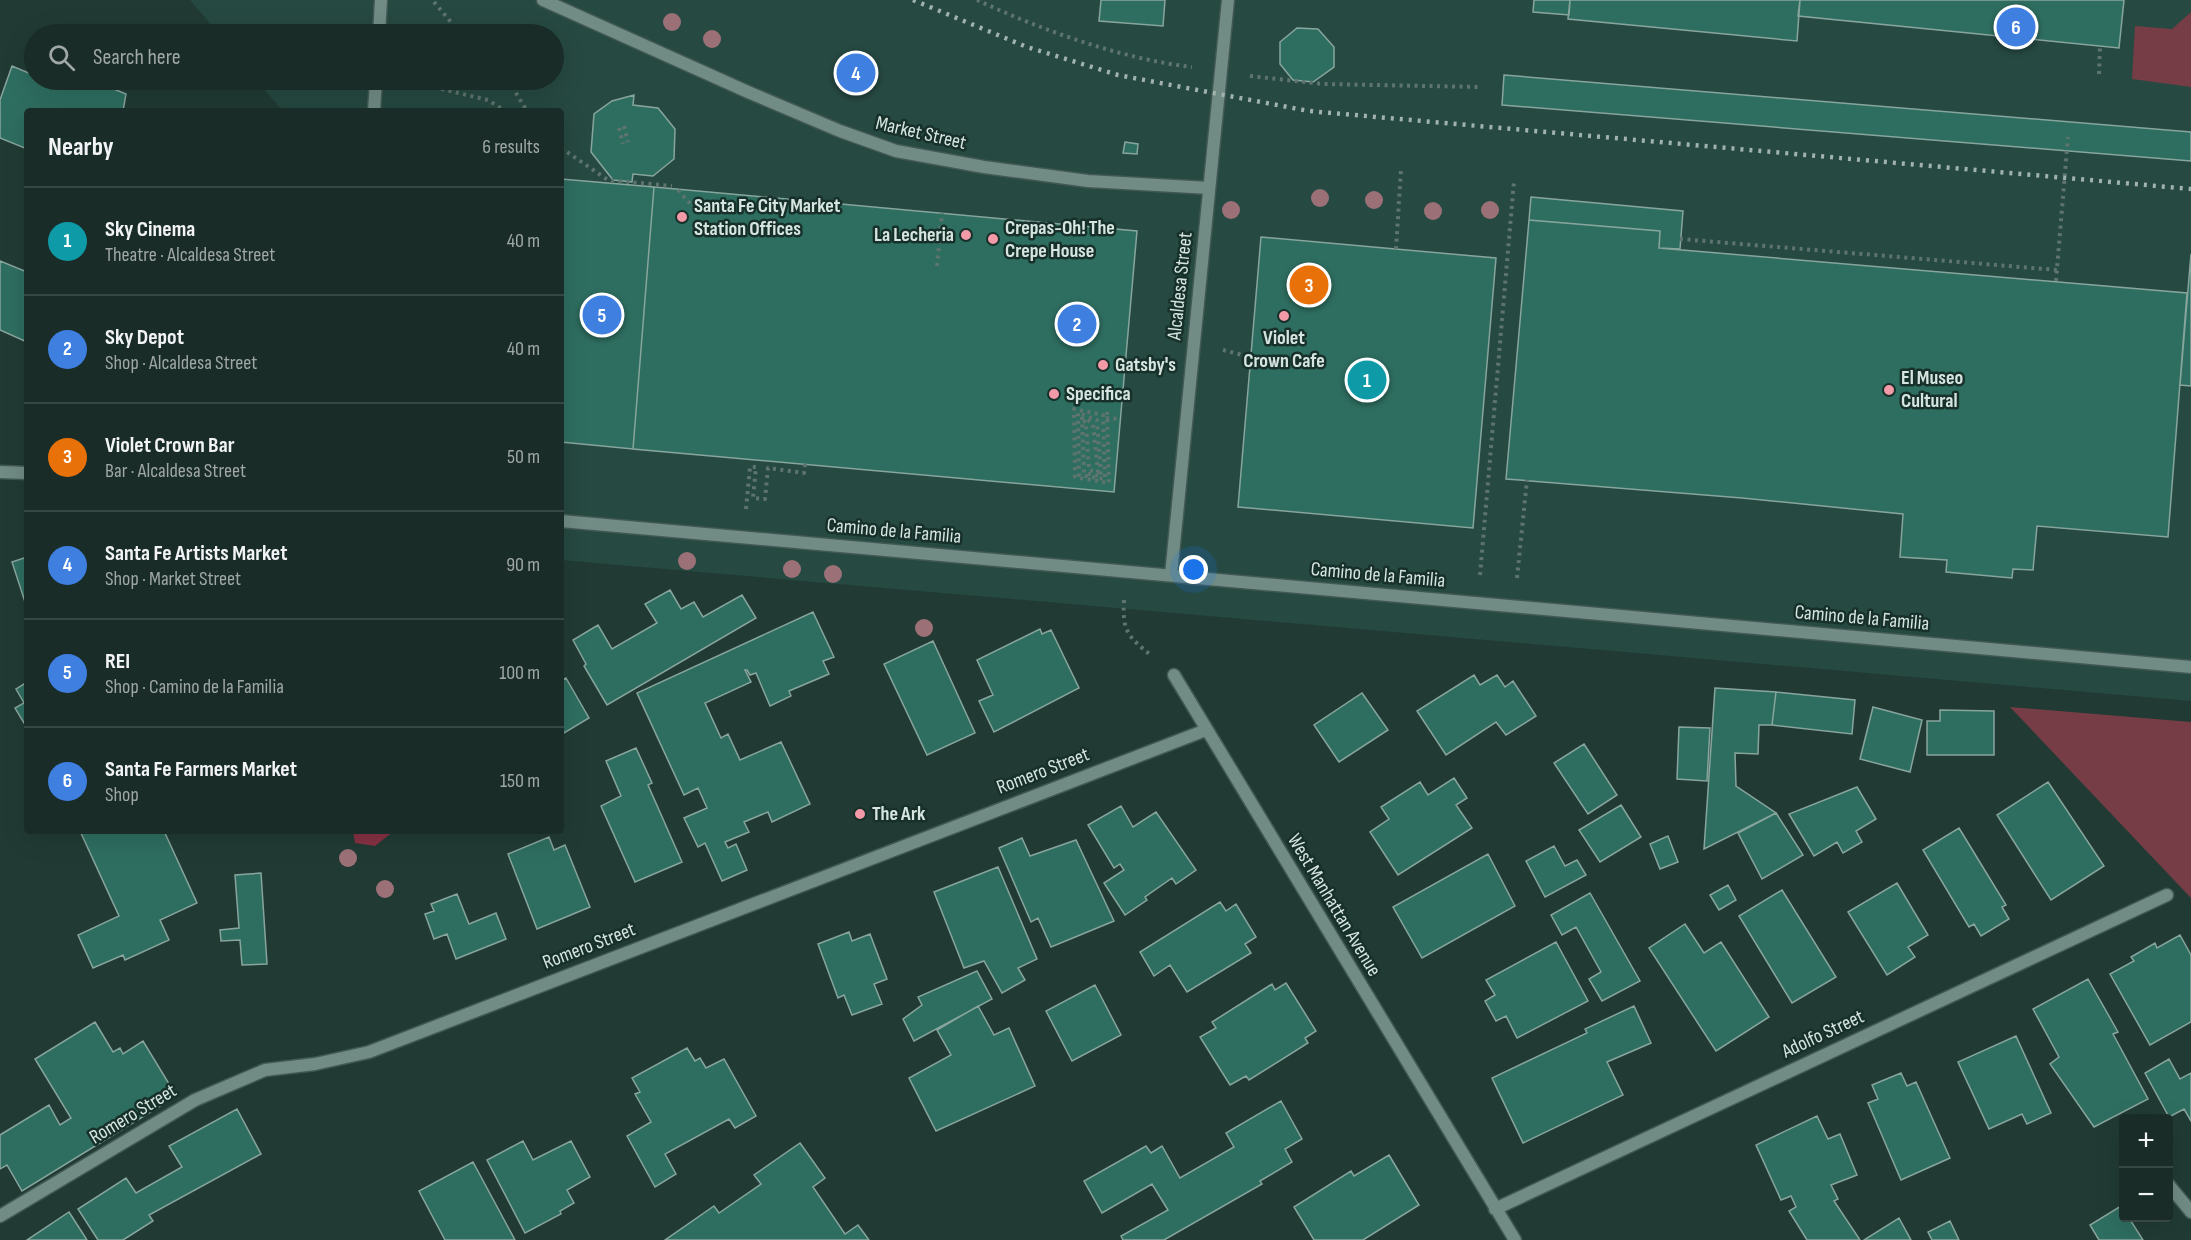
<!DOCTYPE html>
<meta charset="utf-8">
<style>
:root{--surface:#192c27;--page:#22342f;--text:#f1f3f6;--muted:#9fa7a7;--line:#374844;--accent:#f39aa8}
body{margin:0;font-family:"Sofia Sans Condensed",sans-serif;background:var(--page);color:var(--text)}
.controls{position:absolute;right:18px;bottom:18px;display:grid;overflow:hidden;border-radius:6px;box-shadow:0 6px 24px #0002}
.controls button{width:54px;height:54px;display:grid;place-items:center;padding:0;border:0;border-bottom:2px solid var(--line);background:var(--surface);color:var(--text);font:30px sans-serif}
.you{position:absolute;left:1194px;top:570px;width:21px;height:21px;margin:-15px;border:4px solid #fff;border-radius:50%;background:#1a73e8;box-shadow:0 0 0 9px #1a73e833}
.badge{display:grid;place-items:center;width:39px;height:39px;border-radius:50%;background:var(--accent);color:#fff;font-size:20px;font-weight:700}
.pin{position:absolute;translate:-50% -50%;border:3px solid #fff;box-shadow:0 2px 6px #0006}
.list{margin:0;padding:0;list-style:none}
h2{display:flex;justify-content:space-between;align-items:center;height:78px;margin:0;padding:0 24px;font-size:26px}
h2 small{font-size:20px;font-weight:400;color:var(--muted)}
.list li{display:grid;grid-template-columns:39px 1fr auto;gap:18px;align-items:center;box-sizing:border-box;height:108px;padding:0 24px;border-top:2px solid var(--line)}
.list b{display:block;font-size:22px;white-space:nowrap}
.list p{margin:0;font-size:20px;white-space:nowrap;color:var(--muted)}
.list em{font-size:20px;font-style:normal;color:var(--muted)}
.icon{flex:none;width:33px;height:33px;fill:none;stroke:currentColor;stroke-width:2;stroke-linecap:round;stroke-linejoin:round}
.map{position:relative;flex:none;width:2191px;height:1240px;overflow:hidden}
.search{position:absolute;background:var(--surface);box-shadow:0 6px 24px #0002;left:24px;top:24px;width:540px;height:66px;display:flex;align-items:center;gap:15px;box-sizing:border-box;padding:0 21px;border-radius:33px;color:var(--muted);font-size:22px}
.panel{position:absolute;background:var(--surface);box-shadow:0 6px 24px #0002;left:24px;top:108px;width:540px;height:726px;border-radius:6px}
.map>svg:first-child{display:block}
.built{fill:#264941}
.green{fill:#763d47}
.water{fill:#853143}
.building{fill:#2e6e60;stroke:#88a59d;stroke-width:1.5}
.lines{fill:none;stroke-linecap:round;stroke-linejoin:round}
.service-casing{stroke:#425953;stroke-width:15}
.minor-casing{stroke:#425953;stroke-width:15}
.path{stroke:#5e746e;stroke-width:4;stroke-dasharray:3 4.5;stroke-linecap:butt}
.service{stroke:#708c84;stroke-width:12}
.minor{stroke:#708c84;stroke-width:12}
.rail{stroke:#a1b3ad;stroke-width:4.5;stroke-dasharray:3 6;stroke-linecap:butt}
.tree{fill:#9b7177}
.poi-dot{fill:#f39aa8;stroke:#17302a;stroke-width:2}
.labels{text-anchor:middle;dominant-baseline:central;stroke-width:5;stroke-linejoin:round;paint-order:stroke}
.street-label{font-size:20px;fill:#d6e5e0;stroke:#17302a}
.poi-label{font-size:20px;font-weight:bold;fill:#d6e5e0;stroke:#17302a;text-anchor:start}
</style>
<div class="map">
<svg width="2191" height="1240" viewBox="0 0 2191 1240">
<rect width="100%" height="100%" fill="#213b34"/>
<path class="built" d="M190 0H2191V701L561 560V111H283L256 80H554V34H219Z"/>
<path class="green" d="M2191 12V87L2132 79 2135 26 2172 29Z
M2010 707 2191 722V898Z"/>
<path class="water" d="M353 831H394L375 846 355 843Z"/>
<path class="building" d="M1101 0H1165L1163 26 1099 21Z
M1534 0H1570L1569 15 1533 12Z
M1570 0H1800L1797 41 1568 19Z
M1800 0H2124L2119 48 1798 16Z
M1297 28 1318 29 1334 47V67L1313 82 1293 80 1280 64V42Z
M34 61V80H92L126 94 123 111H27V149L0 138V100L12 66 31 74Z
M1504 75 2191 132V161L1502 105Z
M634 95 633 105 658 108 675 129 674 159 653 176 633 174 632 182 613 180 591 152 594 114 612 101Z
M1125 142 1138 144 1137 154 1123 153Z
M561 179 654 187 633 449 561 442Z
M654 187 1137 231 1114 492 633 449Z
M1531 197 1683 211 1680 249 1659 248 1660 231 1529 220Z
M1529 220 1660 231 1659 248 2187 293 2168 537 2037 526 2033 570 2013 569 2012 578 1946 572 1947 560 1900 557 1903 514 1742 498 1506 479Z
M1261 237 1496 258 1473 528 1238 507Z
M2191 254V386L2180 385Z
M0 261 27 272V342L0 330Z
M27 557V608L12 562Z
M670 590 681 609 694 602 703 617 742 595 756 618 607 705 584 666 586 664 573 640 598 625 612 649 657 623 645 604Z
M813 612 834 657 823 661 829 674 789 691 791 696 770 706 756 673 750 675 747 670H745L751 682 705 703 721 738 728 734 740 760 781 742 810 804 772 822 768 812 744 822 749 832 725 842 728 848 736 844 747 870 722 881 705 843 698 847 684 818 707 808 698 788 684 795 637 693Z
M1040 629 1042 634 1051 630 1079 688 994 732 979 701 993 695 977 660Z
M933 641 975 733 927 755 884 664Z
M1474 675 1480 685 1497 675 1505 687 1513 681 1536 716 1506 735 1496 722 1446 755 1417 711Z
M566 678 589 718 564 733 561 728V681Z
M27 682V728L15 708 24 703 16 689Z
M1715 688 1776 692 1772 725H1759L1758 754 1735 753 1736 786 1776 813 1704 849Z
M1776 692 1855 700 1852 734 1772 725Z
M1362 693 1388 730 1339 762 1314 725Z
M1873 707 1922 720 1910 772 1860 759Z
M1940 710 1994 711V755H1927V721H1940Z
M1679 727 1710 728 1707 781 1677 779Z
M1584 744 1617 795 1588 814 1554 763Z
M636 748 652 783 648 785 682 862 635 882 601 806 621 796 606 761Z
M1454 778 1467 798 1456 805 1472 828 1398 875 1370 832 1389 819 1381 807 1420 782 1428 795Z
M2048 782 2104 866 2051 900 1997 815Z
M1857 787 1876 819 1856 831 1862 842 1843 853 1837 842 1814 856 1789 814Z
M1621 805 1641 837 1600 862 1579 830Z
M1121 806 1133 827 1156 812 1196 870 1176 884 1172 878 1145 897 1147 900 1125 915 1104 883 1124 870 1120 864 1114 868 1088 825Z
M1776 813 1803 855 1762 879 1738 833Z
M1959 828 2006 905 2002 907 2009 919 1981 936 1974 924 1969 927 1923 850Z
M80 831H164L197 903 160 920 169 940 125 960 123 955 93 968 78 935 119 916Z
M1668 836 1678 862 1660 869 1650 844Z
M549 837 554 850 565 845 590 907 537 929 508 854Z
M1022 838 1030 856 1076 840 1114 921 1051 947 1038 918 1031 922 999 848Z
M1554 846 1565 866 1577 860 1586 875 1545 897 1526 861Z
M1488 854 1515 906 1422 958 1393 907Z
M998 867 1037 959 1018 968 1025 980 1002 993 984 961 964 968 934 892Z
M261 873 267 964 242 965 240 940 221 941 220 930 239 928 235 875Z
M1897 883 1928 935 1908 947 1915 957 1887 975 1848 912Z
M1728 885 1736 900 1719 910 1710 895Z
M1782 890 1836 977 1792 1003 1739 916Z
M1590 893 1640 981 1602 1001 1589 979 1601 972 1576 927 1562 935 1551 915Z
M457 894 469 924 496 913 506 939 456 959 447 934 434 939 425 914 434 911 431 904Z
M1220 902 1226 911 1236 904 1256 937 1245 944 1251 953 1187 992 1170 965 1154 976 1140 952Z
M1685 924 1704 953 1721 942 1769 1017 1716 1051 1649 948Z
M849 932 852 941 870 934 887 979 874 984 882 1004 852 1015 844 995 838 998 818 944Z
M2180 935 2191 955V1022L2150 1045 2110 974 2134 961 2131 957 2155 943 2157 948Z
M1556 942 1588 1001 1517 1038 1506 1016 1496 1021 1485 1001 1495 995 1486 980Z
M977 971 992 999 914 1041 903 1019 922 1005 918 997Z
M2088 979 2118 1032 2113 1034 2148 1099 2094 1127 2050 1064 2059 1057 2033 1009Z
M1286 983 1316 1031 1305 1038 1308 1043 1249 1080 1246 1076 1230 1085 1200 1037 1216 1028 1212 1022 1272 984 1275 990Z
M1095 985 1121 1035 1072 1061 1046 1011Z
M978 1006 994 1035 1009 1028 1035 1086 936 1131 909 1078 951 1055 937 1030Z
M1634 1006 1651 1043 1607 1062 1623 1095 1523 1143 1492 1078 1587 1033 1585 1029Z
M95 1022 113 1052 120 1048 123 1054 143 1041 171 1087 157 1097 162 1105 22 1191 7 1165 0 1169V1135L49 1105 60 1125 71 1118 35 1059Z
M2016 1036 2051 1113 2027 1124 2022 1114 1989 1129 1958 1062Z
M687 1048 695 1061 700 1058 706 1068 724 1059 756 1116 735 1128 729 1119 665 1154 676 1174 655 1187 627 1136 651 1122 635 1094 640 1092 632 1078Z
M2169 1059 2180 1079 2191 1073V1121L2184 1109 2169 1117 2145 1073Z
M1901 1073 1907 1086 1916 1082 1950 1158 1901 1180 1868 1103 1878 1099 1872 1085Z
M1281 1101 1302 1139 1285 1149 1292 1162 1260 1181 1262 1184 1164 1240H1123L1121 1236 1168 1210 1152 1184 1102 1213 1084 1181 1146 1146 1151 1153 1162 1146 1180 1178 1234 1147 1226 1133Z
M237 1109 261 1154 149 1215 153 1221 123 1240H98L78 1209 126 1178 136 1193 182 1167 169 1146Z
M1817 1116 1828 1139 1840 1134 1857 1175 1831 1185 1838 1199 1834 1201 1860 1240H1807L1789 1211 1796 1207 1791 1196 1781 1200 1756 1145Z
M523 1141 533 1160 571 1141 590 1177 567 1190 574 1203 560 1211 561 1214 525 1233 487 1160Z
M800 1143 825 1178 813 1187 845 1234 858 1225 869 1240H665L714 1206 719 1213 761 1184 754 1175Z
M1389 1155 1419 1205 1363 1240H1314L1294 1207 1351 1171 1354 1176Z
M473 1162 515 1240H445L419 1191Z
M2121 1206 2124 1210V1218H2129L2143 1240H2099L2090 1225Z
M69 1212 87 1240H27Z
M1899 1218 1911 1240H1864Z
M1950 1221 1959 1240H1932L1928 1232Z"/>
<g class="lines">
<defs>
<path id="service" d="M0 472 27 473"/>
<path id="minor" d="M543 0 748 92 840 131 896 151 984 167 1088 181 1209 188
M379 34 381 0
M374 111 376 80
M561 521 2191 667
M1171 575 1228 0
M1174 675 1515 1240
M2168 1184 2191 1212
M1495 1209 2167 895
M0 1216 195 1100 265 1070 315 1064 369 1052 1206 730"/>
</defs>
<use href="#service" class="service-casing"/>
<use href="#minor" class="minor-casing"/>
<path class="path" d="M977 0C1041 30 1122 59 1192 67
M434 2 461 34
M2099 74 2100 46
M1250 76 1323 84 1480 87
M508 80 527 111
M412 82 488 100 505 111
M624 126 628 142
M619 128 623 144
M561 148 608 180 672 186
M678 190 694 208
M1680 239 2057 270
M1396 249 1401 170
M937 266 942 213
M2056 281 2068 137
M1223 350 1250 357
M1082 417 1084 473 1101 476 1097 420 1078 413 1079 475 1105 479 1103 415 1074 409 1075 477 1109 483 1107 408
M1106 418 1120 419
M1083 421 1086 422 1089 470 1098 472 1093 424 1083 417
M746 509 750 467H756L753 498 765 499 768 468 804 473 805 464
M1480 575 1514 181
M1517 578 1527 480
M1124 600C1122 631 1128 637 1152 656"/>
<use href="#service" class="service"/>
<use href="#minor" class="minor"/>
<path class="rail" d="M913 0 1027 47 1118 75 1309 111 2191 189"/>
</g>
<g class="tree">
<circle cx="672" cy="22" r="9"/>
<circle cx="712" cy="39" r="9"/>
<circle cx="1320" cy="198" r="9"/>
<circle cx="1374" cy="200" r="9"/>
<circle cx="1231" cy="210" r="9"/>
<circle cx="1490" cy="210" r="9"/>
<circle cx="1433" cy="211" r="9"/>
<circle cx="687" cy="561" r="9"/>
<circle cx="792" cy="569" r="9"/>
<circle cx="833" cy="574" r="9"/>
<circle cx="924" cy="628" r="9"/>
<circle cx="348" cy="858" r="9"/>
<circle cx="385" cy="889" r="9"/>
</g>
<g class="poi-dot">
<circle cx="682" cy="217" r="6"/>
<circle cx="966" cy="235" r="6"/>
<circle cx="993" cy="239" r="6"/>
<circle cx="1284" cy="316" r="6"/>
<circle cx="1103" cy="365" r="6"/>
<circle cx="1889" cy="390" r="6"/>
<circle cx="1054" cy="394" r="6"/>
<circle cx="860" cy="814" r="6"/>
</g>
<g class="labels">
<g class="street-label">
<text transform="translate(921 133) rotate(13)">Market Street</text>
<text transform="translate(1180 286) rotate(-84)">Alcaldesa Street</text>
<text transform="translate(894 531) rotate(5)">Camino de la Familia</text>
<text transform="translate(1378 575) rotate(5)">Camino de la Familia</text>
<text transform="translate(1862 618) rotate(5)">Camino de la Familia</text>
<text transform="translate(1043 771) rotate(-21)">Romero Street</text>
<text transform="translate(1334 905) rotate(59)">West Manhattan Avenue</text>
<text transform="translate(589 946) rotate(-21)">Romero Street</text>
<text transform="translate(1823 1034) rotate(-25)">Adolfo Street</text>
<text transform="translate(133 1114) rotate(-31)">Romero Street</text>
</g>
<g class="poi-label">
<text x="694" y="206">Santa Fe City Market<tspan x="694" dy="23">Station Offices</tspan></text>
<text x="1005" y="228">Crepas-Oh! The<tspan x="1005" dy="23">Crepe House</tspan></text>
<text x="954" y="235" text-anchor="end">La Lecheria</text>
<text x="1284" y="338" text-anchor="middle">Violet<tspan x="1284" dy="23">Crown Cafe</tspan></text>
<text x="1115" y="365">Gatsby's</text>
<text x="1901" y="378">El Museo<tspan x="1901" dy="23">Cultural</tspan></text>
<text x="1066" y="394">Specifica</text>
<text x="872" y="814">The Ark</text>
</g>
</g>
</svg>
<div class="controls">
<button>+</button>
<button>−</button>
</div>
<div class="you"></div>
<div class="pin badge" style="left:1367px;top:380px;background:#0f9aa8">1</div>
<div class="pin badge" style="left:1077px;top:324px;background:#3f7fe0">2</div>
<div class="pin badge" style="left:1309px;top:285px;background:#e8710a">3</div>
<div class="pin badge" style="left:856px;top:73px;background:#3f7fe0">4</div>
<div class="pin badge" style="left:602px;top:315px;background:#3f7fe0">5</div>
<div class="pin badge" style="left:2016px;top:27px;background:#3f7fe0">6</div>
<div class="search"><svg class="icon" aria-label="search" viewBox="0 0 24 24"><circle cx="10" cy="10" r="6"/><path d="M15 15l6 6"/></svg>Search here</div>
<section class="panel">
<h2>Nearby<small>6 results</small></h2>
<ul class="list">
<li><span class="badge" style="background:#0f9aa8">1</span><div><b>Sky Cinema</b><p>Theatre · Alcaldesa Street</p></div><em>40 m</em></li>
<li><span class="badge" style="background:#3f7fe0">2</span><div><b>Sky Depot</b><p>Shop · Alcaldesa Street</p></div><em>40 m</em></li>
<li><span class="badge" style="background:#e8710a">3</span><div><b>Violet Crown Bar</b><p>Bar · Alcaldesa Street</p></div><em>50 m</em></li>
<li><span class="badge" style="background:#3f7fe0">4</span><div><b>Santa Fe Artists Market</b><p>Shop · Market Street</p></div><em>90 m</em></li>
<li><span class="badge" style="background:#3f7fe0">5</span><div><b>REI</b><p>Shop · Camino de la Familia</p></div><em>100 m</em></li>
<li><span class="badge" style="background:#3f7fe0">6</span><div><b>Santa Fe Farmers Market</b><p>Shop</p></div><em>150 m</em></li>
</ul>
</section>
</div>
